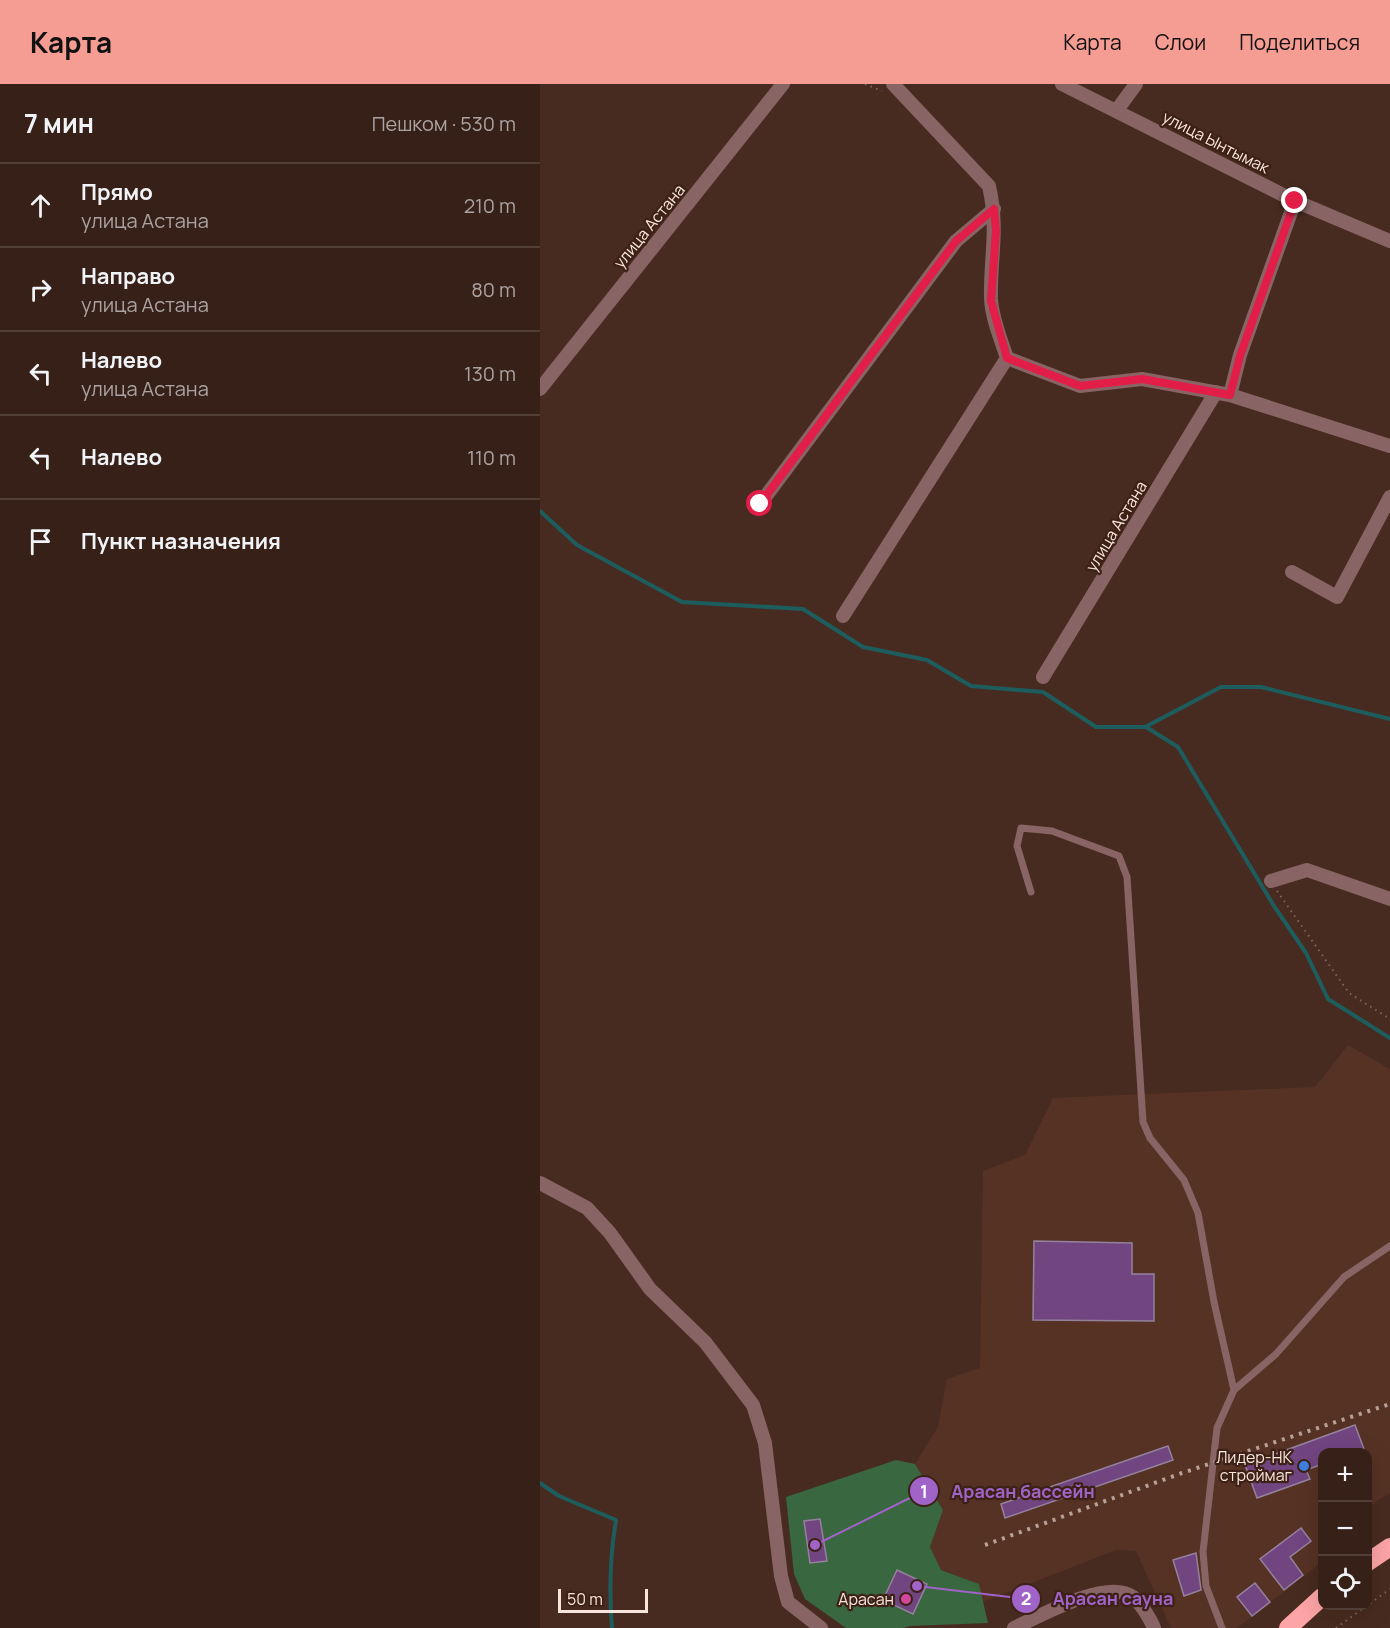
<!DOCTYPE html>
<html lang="ru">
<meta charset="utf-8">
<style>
:root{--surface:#362018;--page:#3d2821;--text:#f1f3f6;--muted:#aaa3a2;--line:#503e37;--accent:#f59c93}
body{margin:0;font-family:Manrope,sans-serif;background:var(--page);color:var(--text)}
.controls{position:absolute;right:18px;bottom:18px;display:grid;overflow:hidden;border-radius:12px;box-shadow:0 6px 24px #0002}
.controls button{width:54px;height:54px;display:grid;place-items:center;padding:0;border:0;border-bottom:2px solid var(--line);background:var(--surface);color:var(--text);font:30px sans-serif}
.scale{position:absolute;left:18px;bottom:15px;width:90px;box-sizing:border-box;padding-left:6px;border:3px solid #f8e5dd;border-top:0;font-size:16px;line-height:21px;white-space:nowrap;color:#f8e5dd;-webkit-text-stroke:4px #3d2116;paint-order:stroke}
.stop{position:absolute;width:18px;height:18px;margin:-14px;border:4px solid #e11d48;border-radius:50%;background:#fff}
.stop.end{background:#e11d48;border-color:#fff;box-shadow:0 2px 6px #0008}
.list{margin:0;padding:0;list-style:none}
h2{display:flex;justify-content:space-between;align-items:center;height:78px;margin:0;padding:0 24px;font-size:26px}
h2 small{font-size:20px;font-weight:400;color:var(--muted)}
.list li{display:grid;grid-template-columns:39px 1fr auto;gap:18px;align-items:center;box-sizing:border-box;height:84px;padding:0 24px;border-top:2px solid var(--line)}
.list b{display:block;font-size:22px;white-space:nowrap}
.list p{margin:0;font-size:20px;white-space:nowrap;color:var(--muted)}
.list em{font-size:20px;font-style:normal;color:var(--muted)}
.icon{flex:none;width:33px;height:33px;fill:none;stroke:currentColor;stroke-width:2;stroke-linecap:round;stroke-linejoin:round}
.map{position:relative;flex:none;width:850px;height:1544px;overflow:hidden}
header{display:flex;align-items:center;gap:36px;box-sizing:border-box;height:84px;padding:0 30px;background:var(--accent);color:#111}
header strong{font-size:28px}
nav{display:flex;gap:33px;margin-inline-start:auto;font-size:21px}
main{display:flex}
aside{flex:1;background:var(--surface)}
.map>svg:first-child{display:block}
.built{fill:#563224}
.green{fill:#386740}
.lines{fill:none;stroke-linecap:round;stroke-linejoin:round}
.stream{stroke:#1d5d5e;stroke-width:4}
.building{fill:#714580;stroke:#95819d;stroke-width:1.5}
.path{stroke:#7f655b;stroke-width:2;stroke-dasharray:1.5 4.5;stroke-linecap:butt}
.lane{stroke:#886465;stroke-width:7}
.street{stroke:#886465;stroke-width:14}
.highway{stroke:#fca4a6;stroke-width:18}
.rail{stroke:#b8a198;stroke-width:4;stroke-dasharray:3 6;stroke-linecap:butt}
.route{stroke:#e11d48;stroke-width:8}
.shop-dot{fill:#3f7fe0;stroke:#3d2116;stroke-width:2}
.hotel-dot{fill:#d1479c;stroke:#3d2116;stroke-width:2}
.labels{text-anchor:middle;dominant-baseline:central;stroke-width:4.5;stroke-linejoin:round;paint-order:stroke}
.street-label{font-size:16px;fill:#f8e5dd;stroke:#3d2116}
.poi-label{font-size:16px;fill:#f8e5dd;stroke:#3d2116;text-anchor:end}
.leader{fill:none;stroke:#a064c8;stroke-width:2}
.callout-dot{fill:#a064c8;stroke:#3d2116;stroke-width:2}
.mark-label{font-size:18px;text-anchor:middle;font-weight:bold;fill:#fff}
.callout-label{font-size:18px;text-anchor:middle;font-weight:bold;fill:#a064c8;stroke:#3d2116;stroke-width:4.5;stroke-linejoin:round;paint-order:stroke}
</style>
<header>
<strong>Карта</strong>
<nav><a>Карта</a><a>Слои</a><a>Поделиться</a></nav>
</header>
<main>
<aside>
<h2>7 мин<small>Пешком · 530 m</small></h2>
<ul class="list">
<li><svg class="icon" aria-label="ahead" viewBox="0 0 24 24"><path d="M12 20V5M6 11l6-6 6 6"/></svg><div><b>Прямо</b><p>улица Астана</p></div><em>210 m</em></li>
<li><svg class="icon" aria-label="right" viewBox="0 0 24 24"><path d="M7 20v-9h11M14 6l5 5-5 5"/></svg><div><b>Направо</b><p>улица Астана</p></div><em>80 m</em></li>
<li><svg class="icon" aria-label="left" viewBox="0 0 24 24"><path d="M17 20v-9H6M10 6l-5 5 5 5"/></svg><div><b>Налево</b><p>улица Астана</p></div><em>130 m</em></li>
<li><svg class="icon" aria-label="left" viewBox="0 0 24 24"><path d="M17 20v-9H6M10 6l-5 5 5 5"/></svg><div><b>Налево</b></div><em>110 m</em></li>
<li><svg class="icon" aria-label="arrive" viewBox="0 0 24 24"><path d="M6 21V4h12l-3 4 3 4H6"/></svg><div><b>Пункт назначения</b></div></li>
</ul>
</aside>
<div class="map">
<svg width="850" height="1544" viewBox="0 0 850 1544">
<rect width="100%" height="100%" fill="#482b20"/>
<path class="built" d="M808 961 850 985V1409L828 1423V1368H782V1478L697 1544H631L596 1467 576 1466 443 1518 439 1500 401 1486 390 1463 403 1426 375 1380 398 1343 407 1295 440 1284 443 1087 485 1071 513 1014 775 1003Z"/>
<path class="green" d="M356 1376 375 1380 403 1426 390 1463 401 1486 439 1500 448 1539 370 1542 363 1544H306L265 1515 254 1490 246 1413Z"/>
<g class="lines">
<path class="stream" d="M0 427 37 461 142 518 263 525 323 563 387 576 431 602 503 608 556 643H605L681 603H721L850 635
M606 643 638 663 734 822 766 869 788 915 850 954
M0 1399 19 1412 76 1436C70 1472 69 1507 72 1544"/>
</g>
<path class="building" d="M494 1157 592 1159V1190H614V1237L493 1236Z
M815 1341 824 1365 815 1368H783V1380L766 1386 770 1395 717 1414 705 1381Z
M628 1362 633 1376 465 1434 461 1420Z
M280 1435 287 1477 270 1479 264 1437Z
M761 1444 771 1457 750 1473 763 1491 744 1506 720 1475Z
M656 1469 661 1506 644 1512 633 1476Z
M357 1486 387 1500 373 1530 343 1516Z
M715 1499 730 1518 712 1532 697 1513Z"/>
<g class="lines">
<path class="path" d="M325 0 342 7
M737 807 809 909 850 935
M796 1544 850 1505"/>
<path class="lane" d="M491 808 477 762 481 744 512 747 579 772 587 793 603 1038 610 1054 644 1096 658 1129 674 1218 694 1306
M682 1544 666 1502 663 1468 677 1344 694 1306 736 1270 804 1193 850 1162"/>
<path class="street" d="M353 0 449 102C459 146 450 173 451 215 452 234 461 256 467 274L540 302 602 295 690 311 850 362
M522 0 755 117 850 157
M577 26 596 0
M0 305 243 0
M690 311 700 271 755 117
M220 420 416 157 454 125
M752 488 797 513 850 413
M303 532 467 274
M503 593 676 308
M731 797 767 786 850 815
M0 1099 47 1124 70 1149 110 1205 165 1258 213 1321 225 1359 241 1492 248 1518 281 1544
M474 1544C500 1532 567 1494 593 1513 600 1518 611 1536 614 1544"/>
<path class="highway" d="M828 1478 850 1463
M748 1544 782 1513"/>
<path class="rail" d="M445 1461 642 1389 850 1320"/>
</g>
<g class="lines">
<path class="route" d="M220 420 416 157 454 125 456 147 451 217 467 274 540 302 602 295 690 311 700 272 755 117"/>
</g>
<circle class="shop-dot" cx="764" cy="1382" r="6"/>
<circle class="hotel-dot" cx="366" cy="1515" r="6"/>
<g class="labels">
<g class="street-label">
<text transform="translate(676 58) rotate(27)">улица Ынтымак</text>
<text transform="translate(109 142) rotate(-51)">улица Астана</text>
<text transform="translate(576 442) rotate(-59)">улица Астана</text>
</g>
<g class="poi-label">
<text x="752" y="1373">Лидер-НК<tspan x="752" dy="18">строймаг</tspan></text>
<text x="354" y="1515">Арасан</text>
</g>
</g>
<path class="leader" d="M275 1461L384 1407M377 1502L486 1515"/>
<g class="callout-dot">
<circle cx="275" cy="1461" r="6"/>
<circle cx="377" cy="1502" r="6"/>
<circle cx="384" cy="1407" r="15"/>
<circle cx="486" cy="1515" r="15"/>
</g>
<g class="mark-label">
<text x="384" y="1414">1</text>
<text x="486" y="1521">2</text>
</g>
<g class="callout-label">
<text x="483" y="1414">Арасан бассейн</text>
<text x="573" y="1521">Арасан сауна</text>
</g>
</svg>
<div class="controls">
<button>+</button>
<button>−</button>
<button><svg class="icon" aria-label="locate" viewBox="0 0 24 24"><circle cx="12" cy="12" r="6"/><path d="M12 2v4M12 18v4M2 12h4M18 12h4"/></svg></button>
</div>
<div class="scale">50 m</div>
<div class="stop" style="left:220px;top:420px"></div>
<div class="stop end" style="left:755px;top:117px"></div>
</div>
</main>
